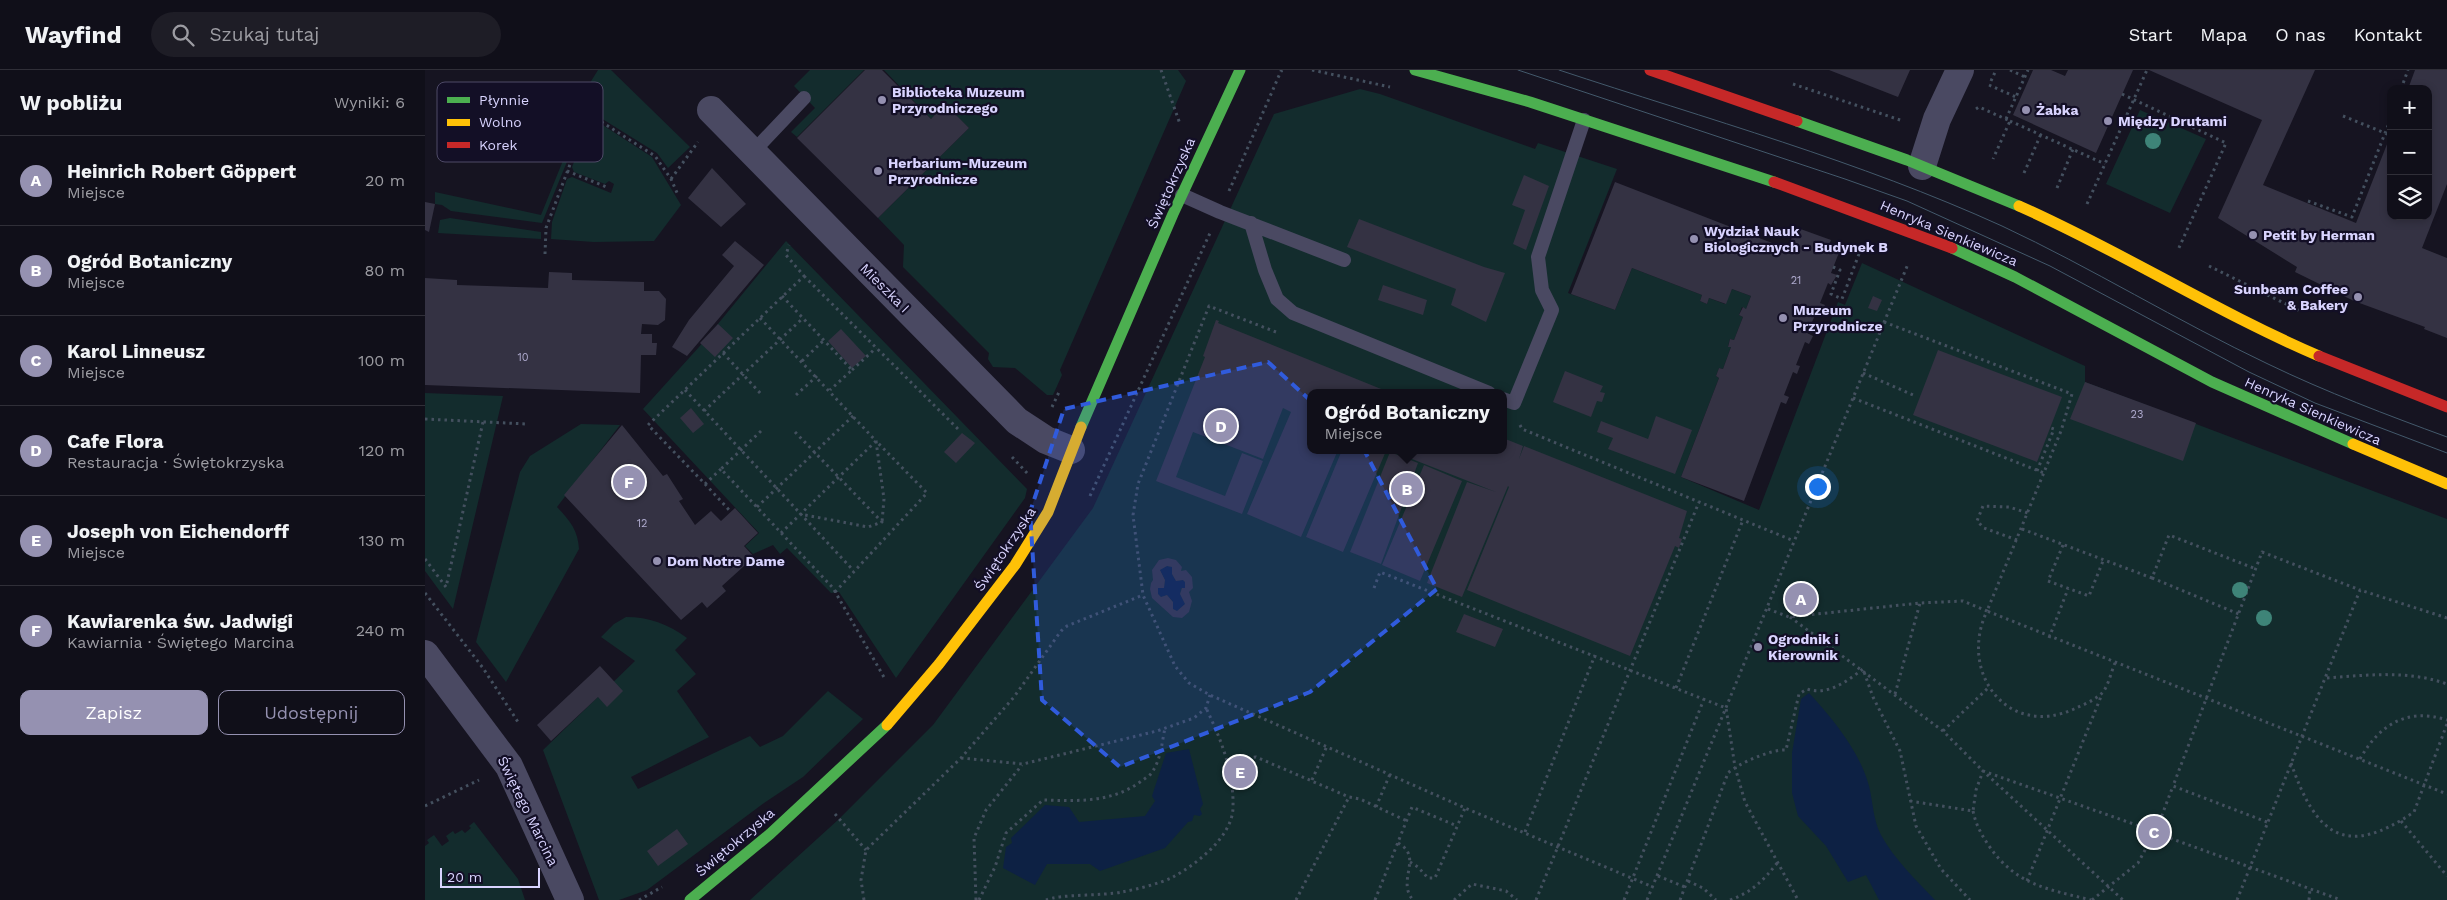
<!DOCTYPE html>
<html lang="pl">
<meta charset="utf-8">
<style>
:root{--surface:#100f19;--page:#1e1d26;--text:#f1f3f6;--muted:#9c9ca2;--line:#302f38;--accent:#9591b1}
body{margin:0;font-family:"Work Sans",sans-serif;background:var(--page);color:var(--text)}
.controls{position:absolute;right:15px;top:15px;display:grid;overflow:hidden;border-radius:10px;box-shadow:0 2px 8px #0003}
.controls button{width:45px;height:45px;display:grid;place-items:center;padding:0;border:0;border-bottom:1px solid var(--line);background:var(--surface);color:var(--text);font:25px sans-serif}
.scale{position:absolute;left:15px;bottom:12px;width:100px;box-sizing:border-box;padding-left:5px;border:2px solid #d9d4ff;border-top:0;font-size:14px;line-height:18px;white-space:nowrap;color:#d9d4ff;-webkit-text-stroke:4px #130f26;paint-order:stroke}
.you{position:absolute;left:1392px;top:416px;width:18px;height:18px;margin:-12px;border:4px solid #fff;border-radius:50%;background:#1a73e8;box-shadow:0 0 0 8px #1a73e833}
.badge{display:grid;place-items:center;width:32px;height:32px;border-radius:50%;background:var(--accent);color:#fff;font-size:16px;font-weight:700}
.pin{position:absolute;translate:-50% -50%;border:2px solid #fff;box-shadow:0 1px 5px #0006}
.popup{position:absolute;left:882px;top:319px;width:200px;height:65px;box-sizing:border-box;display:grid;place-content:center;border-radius:10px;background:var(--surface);filter:drop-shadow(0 1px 4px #0005);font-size:16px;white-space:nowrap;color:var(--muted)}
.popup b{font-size:19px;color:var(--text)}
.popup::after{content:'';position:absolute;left:50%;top:100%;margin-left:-10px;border:10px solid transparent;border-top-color:var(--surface)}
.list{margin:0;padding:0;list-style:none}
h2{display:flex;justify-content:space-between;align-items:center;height:65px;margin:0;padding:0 20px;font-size:21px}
h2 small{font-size:16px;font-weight:400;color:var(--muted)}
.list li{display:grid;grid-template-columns:32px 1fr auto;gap:15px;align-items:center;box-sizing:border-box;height:90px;padding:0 20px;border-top:1px solid var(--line)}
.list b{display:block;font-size:19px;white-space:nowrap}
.list p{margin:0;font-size:16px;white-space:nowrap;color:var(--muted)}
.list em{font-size:16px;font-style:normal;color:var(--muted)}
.actions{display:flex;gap:10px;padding:15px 20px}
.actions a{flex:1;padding:11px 0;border:1px solid var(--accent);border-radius:10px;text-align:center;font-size:18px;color:var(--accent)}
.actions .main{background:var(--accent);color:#fff}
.icon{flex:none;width:28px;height:28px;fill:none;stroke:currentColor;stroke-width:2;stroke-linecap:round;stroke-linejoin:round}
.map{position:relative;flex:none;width:2022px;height:830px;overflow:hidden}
header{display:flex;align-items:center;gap:30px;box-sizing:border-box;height:70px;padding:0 25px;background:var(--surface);border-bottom:1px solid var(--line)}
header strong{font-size:24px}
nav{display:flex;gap:28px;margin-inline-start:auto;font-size:18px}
.search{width:350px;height:45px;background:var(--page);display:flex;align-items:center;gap:12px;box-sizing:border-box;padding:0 18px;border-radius:28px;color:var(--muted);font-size:19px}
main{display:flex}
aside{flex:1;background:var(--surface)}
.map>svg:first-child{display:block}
.green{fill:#132c2d;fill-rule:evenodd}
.water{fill:#0d2144}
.building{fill:#343243;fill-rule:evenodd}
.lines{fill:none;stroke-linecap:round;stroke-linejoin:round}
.path{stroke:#44505f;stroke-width:3;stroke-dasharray:2.5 4;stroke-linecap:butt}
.lane{stroke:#4a4962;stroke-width:14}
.street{stroke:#4a4962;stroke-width:28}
.fast{stroke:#4caf50;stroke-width:11}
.slow{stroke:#ffc107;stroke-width:11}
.jam{stroke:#c62828;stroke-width:11}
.tram{stroke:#43596b;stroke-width:1}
.tree{fill:#3e8478}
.marked{fill:#305bdc;fill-opacity:0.2;stroke:#305bdc;stroke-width:4;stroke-dasharray:10 6;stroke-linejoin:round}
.poi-dot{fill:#9591b1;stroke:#130f26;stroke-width:2}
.labels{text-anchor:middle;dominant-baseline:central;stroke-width:4.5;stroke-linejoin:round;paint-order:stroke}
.number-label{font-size:11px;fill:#b0acd0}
.poi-label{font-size:14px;font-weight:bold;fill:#d9d4ff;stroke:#130f26;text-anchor:start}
.street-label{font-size:14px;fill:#d9d4ff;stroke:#130f26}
.key{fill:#130f26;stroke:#4e4a67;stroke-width:1}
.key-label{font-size:14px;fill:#d9d4ff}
</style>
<header>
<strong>Wayfind</strong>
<div class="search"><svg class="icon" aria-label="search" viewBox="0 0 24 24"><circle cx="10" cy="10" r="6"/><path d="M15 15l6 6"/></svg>Szukaj tutaj</div>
<nav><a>Start</a><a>Mapa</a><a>O nas</a><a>Kontakt</a></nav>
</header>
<main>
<aside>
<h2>W pobliżu<small>Wyniki: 6</small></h2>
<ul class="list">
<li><span class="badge">A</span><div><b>Heinrich Robert Göppert</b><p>Miejsce</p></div><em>20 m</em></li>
<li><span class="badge">B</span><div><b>Ogród Botaniczny</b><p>Miejsce</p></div><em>80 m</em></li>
<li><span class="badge">C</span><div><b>Karol Linneusz</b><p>Miejsce</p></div><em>100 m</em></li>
<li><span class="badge">D</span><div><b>Cafe Flora</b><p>Restauracja · Świętokrzyska</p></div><em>120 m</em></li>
<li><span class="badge">E</span><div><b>Joseph von Eichendorff</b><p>Miejsce</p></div><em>130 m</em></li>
<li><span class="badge">F</span><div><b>Kawiarenka św. Jadwigi</b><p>Kawiarnia · Świętego Marcina</p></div><em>240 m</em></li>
</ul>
<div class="actions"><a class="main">Zapisz</a><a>Udostępnij</a></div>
</aside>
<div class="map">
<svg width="2022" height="830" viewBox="0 0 2022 830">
<rect width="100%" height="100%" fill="#161421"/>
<path class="green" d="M173 0H186L265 77 243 98 232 83 163 40 117 153 26 141 17 135 10 134V122L116 145 158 41 150 37Z
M385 0H439L372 67 366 62 390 38 369 16Z
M459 0H753L761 11 635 300 637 305 628 325H622L590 298 568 297 563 289 564 283 478 197 479 175 453 148 544 58 520 35 506 49Z
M935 19 955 24 1110 79 1113 73 1192 99 1143 223 1190 240 1207 198 1277 225 1275 231 1282 234 1284 228 1300 234 1307 219 1326 226 1321 239 1317 237 1314 245 1318 247 1309 270 1305 269 1303 276 1306 277 1298 299 1294 298 1291 306 1294 308 1256 407 1334 440 1413 232 1420 235 1437 193 1660 296V312L2022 449V830H325L414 749 508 655 668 438 849 44ZM886 323H1078V380H886Z
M1715 40 1781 69 1745 143 1681 114Z
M170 50 227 87 256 135 229 171 169 172 126 169 127 152 142 109 147 107 186 123 189 114 184 111 180 114 149 102 147 97 165 51Z
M25 148 116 162V169L13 163 15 150Z
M361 171 602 419 600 428 471 608 414 522 406 523 362 478 355 484 348 475 328 484 320 476 334 463 218 339 274 277Z
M0 323 78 326 28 539 0 501Z
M156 354 195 355 132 437C145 451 153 460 154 479L81 612 51 572 95 402 105 386Z
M201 547C224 547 243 554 262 568L250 580 271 604 252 621 284 667 206 707 213 719 325 666 335 677 358 666 403 621 438 649 378 707 339 733 222 820 194 830H174L118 680 210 591 176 567 189 554Z
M49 752 93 809 100 830H0V776L4 773 2 770 9 765 17 776 24 771 21 766 28 761 30 764 37 760 40 763 46 758 44 756Z"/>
<path class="water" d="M742 496 747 497V504L751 511 758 510 760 512V518H756L755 524 760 534 752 541 748 539V532L742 525 736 527 733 524V518L739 517 740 510 735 500Z
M1384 623C1408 649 1435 682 1444 716 1448 732 1448 750 1456 765 1469 789 1491 810 1510 830H1454L1441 805 1423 812 1401 776 1373 746 1367 723V683L1376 629Z
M764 679 778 734 775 739 777 744 775 746 769 745 767 751 763 752 740 778 675 801 665 794H622L610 815 578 798 581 777 587 773 586 768 620 735 644 737 654 752 720 746 730 731 727 726 741 683Z"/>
<path class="building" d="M440 0H457L506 49 520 34 544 58 453 148 372 68Z
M1404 0H1485L1473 27Z
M1608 0H1626L1640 6 1643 0H1708L1671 83 1588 45Z
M1724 0H1890L1838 115 1931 153 1966 64V146H2003V19H1983L1990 0H2022V114L1997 178 2022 188V268L1999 259 2000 257 1929 231 1870 202 1872 197 1793 148 1837 50Z
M287 98 321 134 296 157 263 128Z
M1099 105 1124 116 1101 180 1088 174 1100 140 1087 135Z
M1190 112 1347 173 1364 177 1370 157 1406 170 1403 178 1415 180 1406 203 1412 205 1406 215 1403 213 1395 233 1400 235 1397 243 1392 241 1382 263 1388 266 1384 274 1380 272 1371 295 1375 296 1372 304 1368 302 1359 325 1364 327 1361 334 1356 332 1319 431 1256 407 1294 308 1291 306 1294 298 1298 299 1306 277H1303L1305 269 1309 270 1318 247 1314 245 1318 237 1321 239 1326 226 1307 219 1301 234 1284 228 1282 234 1275 231 1277 225 1207 198 1190 240 1146 224Z
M0 132 10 134 4 162 0 160Z
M934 149 1059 197 1080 203 1061 252 1026 235 1031 219 922 177Z
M310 171 339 195 262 286 247 277 264 250 309 196 297 185Z
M124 202 147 203V210L219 212V221H234L241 229 240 250 233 255 217 254 216 264H227V273H232L231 285H216L215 323 0 315V208L32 210V215L123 218Z
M958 215 1002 230 998 245 953 230Z
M1448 226 1457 230 1452 241 1443 238Z
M791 250 794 251 793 253 966 323H886V380H913L876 467 822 444 866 342 858 338 838 389 768 362 751 407 800 426 817 383 838 391 817 444 731 411 780 287 778 286Z
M293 254 308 268 290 287 275 273Z
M416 259 441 286 427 298 403 271Z
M1513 280 1637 327 1612 392 1488 345Z
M1140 301 1178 316 1175 322 1180 323 1177 332 1172 331 1166 347 1128 332Z
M1660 312 1771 353 1758 391 1645 349Z
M266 338 279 354 268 363 255 348Z
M1231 346 1267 360 1250 404 1183 379 1188 368 1172 362 1176 351 1223 369Z
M197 355 238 406 242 404 258 429 254 431 270 455 286 441 296 451 310 438 333 463 319 476 329 487 297 516 301 521 282 538 277 532 256 550 139 425Z
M537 363 550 373 531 393 519 382Z
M1078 368 1098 376 1094 389 1099 376 1262 441 1254 468 1257 469 1254 478 1250 476 1205 586 1042 520 1084 417 1083 416 1037 527 1002 513 1042 412 1071 422 964 380H1078Z
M917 380 961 381 918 482 881 467Z
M965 382 993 393 956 494 925 482Z
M999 395 1037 411 995 511 957 495Z
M743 488 751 490 757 497 756 501 761 500 767 507 768 518 764 522 767 531 764 542 757 548 748 547 727 528 725 519 726 513 728 510 727 500 734 490ZM742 496 747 497V504L751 511 758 510 760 512V518H757L755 524 760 534 752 541 748 539V532L742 525 736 527 733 524V518H739L740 510 735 500Z
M1039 544 1078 559 1070 577 1031 562Z
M175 596 198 621 182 637 173 627 126 671 112 655Z
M252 759 263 774 233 796 222 781Z"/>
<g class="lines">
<path class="path" d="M736 0 755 54
M887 0 965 17
M1585 0 1600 7
M1566 11 1571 0
M1368 14 1478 51
M1564 15 1591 27
M1976 19 1983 0
M1697 24 1801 73 1753 180
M1551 39 1554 37 1585 51 1568 89
M1918 46 1965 65
M1581 49 1603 0
M1585 51 1680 94
M142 101 184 118
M1599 103 1616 64
M246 109 273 72
M1632 118 1648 79
M804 121 856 1 859 0
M1883 131 1927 147 1966 48
M1662 134 1722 0
M120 184 121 158 164 44 230 86 246 109 253 125
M1784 196 1875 241
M1408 197 1415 200 1406 224 1417 229 1437 176
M379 206 533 359
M357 226 427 300 405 320
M335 248 451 371 356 463
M1459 252 1647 324 1636 361 1562 541 2022 724
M851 262 784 236 713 414 708 445 718 525 750 596 764 613 785 625 1040 738 1228 817
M298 283 337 325
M377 291 399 270
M427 300 451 278
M1438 303 1488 325
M260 320 427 499
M371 325 392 306
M1428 328 1619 403
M627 337 635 320
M279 341 378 248
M0 349 101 354
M1095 355 1097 359 1369 471
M336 361 296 399 408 518 460 609
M370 362 457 452 443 457 375 444
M587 387 603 404
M296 399 280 414 223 355 379 206 361 185 364 175
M1612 401 1629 359 1626 358
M280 414 306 442
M665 426 785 163
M332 437 429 345
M1597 459 1727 508 1744 465 1831 499
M1592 470 1559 458 1552 451 1558 436 1584 437 1603 443
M1638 475 1623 511 1664 526 1678 491
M0 489 21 517 58 352
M1727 508 1814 544
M949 518 955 502 1301 638 1310 697 1320 732 1373 830
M410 522 502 423 451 371 459 429 457 452
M0 523 58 598 93 652
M1343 539 1364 547 1495 533 1538 531 1562 541C1533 602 1582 669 1649 639 1658 635 1668 631 1676 624 1683 618 1686 602 1690 593
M1365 547 1518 661 1558 701 1720 758
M1624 568 1643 519
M1902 608C1943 605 1983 600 2022 614
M1251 618 1318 450
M1470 624 1495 533
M1518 661 1564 617
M536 688 598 694 732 661 769 648 781 638 785 625
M1935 689C1954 655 1982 637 2022 650
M803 691 831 687 924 727 935 729 982 751
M1866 693C1891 765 1920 789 1989 742L2022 654
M887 710 902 676
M1485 731 1548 741 1551 720 1558 701 1698 830
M0 736 54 710
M951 737 965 704
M1548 741C1551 755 1556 764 1564 776 1591 815 1622 819 1666 830
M410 744 441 780
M1976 751 2022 806
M1842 752 1748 716 1837 482 1935 520
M1734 753 1720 758 1725 771 1739 766 1734 753 1748 716
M1100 762 1170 585
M1739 766 1916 830
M973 773C999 787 971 810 988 830
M985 792 993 797 1003 808H1010L1040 738
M1233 806 1260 817
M1263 811 1278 818 1291 830
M1602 811 1677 624
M214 830 237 817
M439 830 436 810 441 780 536 688 589 627 636 561 642 556 718 525
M551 830 549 768 561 740 597 695
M554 830 570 797 581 763 618 730C652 731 686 733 715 712 720 708 727 705 729 699 736 687 737 672 740 658
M621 830C634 824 679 826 697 822 712 819 734 814 748 807 772 794 808 766 808 737 809 702 796 669 781 638
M871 830 924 727
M950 830 987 737 1032 756
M1029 830 1047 814 1081 821 1092 830
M1111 830 1274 432
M1199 830 1279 629
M1222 830 1483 194
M1255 830 1303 703C1314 693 1347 679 1361 680L1374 624 1382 619C1403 626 1422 611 1438 599L1448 627 1475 681 1491 756 1516 799 1545 830
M1305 830C1327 822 1338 811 1353 792
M1667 830 1713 793 1725 771
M1812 830 1935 520 2022 548
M1884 830 1885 819"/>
<path class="lane" d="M326 84 379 28
M757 125 795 142 919 190
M826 153 840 200 852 229 868 243 1064 323
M1078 329 1089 333 1127 240 1117 220 1113 187 1159 50"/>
<path class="street" d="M286 40 592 351 621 370 646 380
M1497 96 1512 49 1535 0
M0 584 84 696 145 830"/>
<path class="fast" d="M990 0 1105 32 1349 112
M1372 51 1482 90 1594 136
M1527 178 1590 207 1787 312 1928 374
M656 357 748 144 815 0
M265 830 345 764 462 655"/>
<path class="slow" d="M1594 136C1696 181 1791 242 1894 286
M1928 374 2022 414
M462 655 514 594 590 495 623 442 656 357"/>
<path class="jam" d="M1225 0 1372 51
M1349 112 1527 178
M1894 286 2022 337"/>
<path class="tram" d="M1093 0 1420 109 1482 131 1625 196 1824 302 1890 333 2022 383
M1134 0C1282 49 1434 91 1577 156 1667 198 1752 251 1843 294 1901 322 1962 345 2022 367"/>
</g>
<g class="tree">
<circle cx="1728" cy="71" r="8"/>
<circle cx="1815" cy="520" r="8"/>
<circle cx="1839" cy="548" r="8"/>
</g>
<path class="marked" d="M843 292 938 378 1012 519 885 622 695 697 617 630 605 442 639 339Z"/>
<g class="poi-dot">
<circle cx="457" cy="30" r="5"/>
<circle cx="1601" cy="40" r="5"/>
<circle cx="1683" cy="51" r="5"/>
<circle cx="453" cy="101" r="5"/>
<circle cx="1828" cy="165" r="5"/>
<circle cx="1269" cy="169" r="5"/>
<circle cx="1933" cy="227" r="5"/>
<circle cx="1358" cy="248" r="5"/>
<circle cx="232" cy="491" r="5"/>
<circle cx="1333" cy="577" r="5"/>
</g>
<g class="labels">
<g class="number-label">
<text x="1371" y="210">21</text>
<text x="98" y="287">10</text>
<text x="1712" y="344">23</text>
<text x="217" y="453">12</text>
</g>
<g class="poi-label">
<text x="467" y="22">Biblioteka Muzeum<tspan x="467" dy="16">Przyrodniczego</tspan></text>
<text x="1611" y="40">Żabka</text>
<text x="1693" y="51">Między Drutami</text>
<text x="463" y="93">Herbarium-Muzeum<tspan x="463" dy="16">Przyrodnicze</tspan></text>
<text x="1279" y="161">Wydział Nauk<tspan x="1279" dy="16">Biologicznych - Budynek B</tspan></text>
<text x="1838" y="165">Petit by Herman</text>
<text x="1923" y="219" text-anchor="end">Sunbeam Coffee<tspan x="1923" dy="16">&amp; Bakery</tspan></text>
<text x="1368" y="240">Muzeum<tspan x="1368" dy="16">Przyrodnicze</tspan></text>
<text x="242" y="491">Dom Notre Dame</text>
<text x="1343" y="569">Ogrodnik i<tspan x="1343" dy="16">Kierownik</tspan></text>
</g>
<g class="street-label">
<text transform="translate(746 113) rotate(-66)">Świętokrzyska</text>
<text transform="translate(1524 163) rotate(23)">Henryka Sienkiewicza</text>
<text transform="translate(460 218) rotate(45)">Mieszka I</text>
<text transform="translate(1888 341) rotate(24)">Henryka Sienkiewicza</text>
<text transform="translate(580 479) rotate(-56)">Świętokrzyska</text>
<text transform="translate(103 741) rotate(64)">Świętego Marcina</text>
<text transform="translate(310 772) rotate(-40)">Świętokrzyska</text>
</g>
</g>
<rect x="12" y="12" width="166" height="80" rx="8" class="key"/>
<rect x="22" y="27" width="23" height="6" fill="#4caf50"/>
<rect x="22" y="49" width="23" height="7" fill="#ffc107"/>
<rect x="22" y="72" width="23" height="6" fill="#c62828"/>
<g class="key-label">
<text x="54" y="35">Płynnie</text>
<text x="54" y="57">Wolno</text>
<text x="54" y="80">Korek</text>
</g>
</svg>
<div class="controls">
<button>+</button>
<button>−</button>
<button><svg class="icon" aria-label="layers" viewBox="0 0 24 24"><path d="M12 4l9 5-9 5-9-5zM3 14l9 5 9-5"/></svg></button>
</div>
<div class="scale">20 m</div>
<div class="you"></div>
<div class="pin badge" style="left:1376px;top:529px">A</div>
<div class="pin badge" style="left:982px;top:419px">B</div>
<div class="popup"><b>Ogród Botaniczny</b>Miejsce</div>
<div class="pin badge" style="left:1729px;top:762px">C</div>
<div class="pin badge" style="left:796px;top:356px">D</div>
<div class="pin badge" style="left:815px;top:702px">E</div>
<div class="pin badge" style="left:204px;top:412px">F</div>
</div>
</main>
